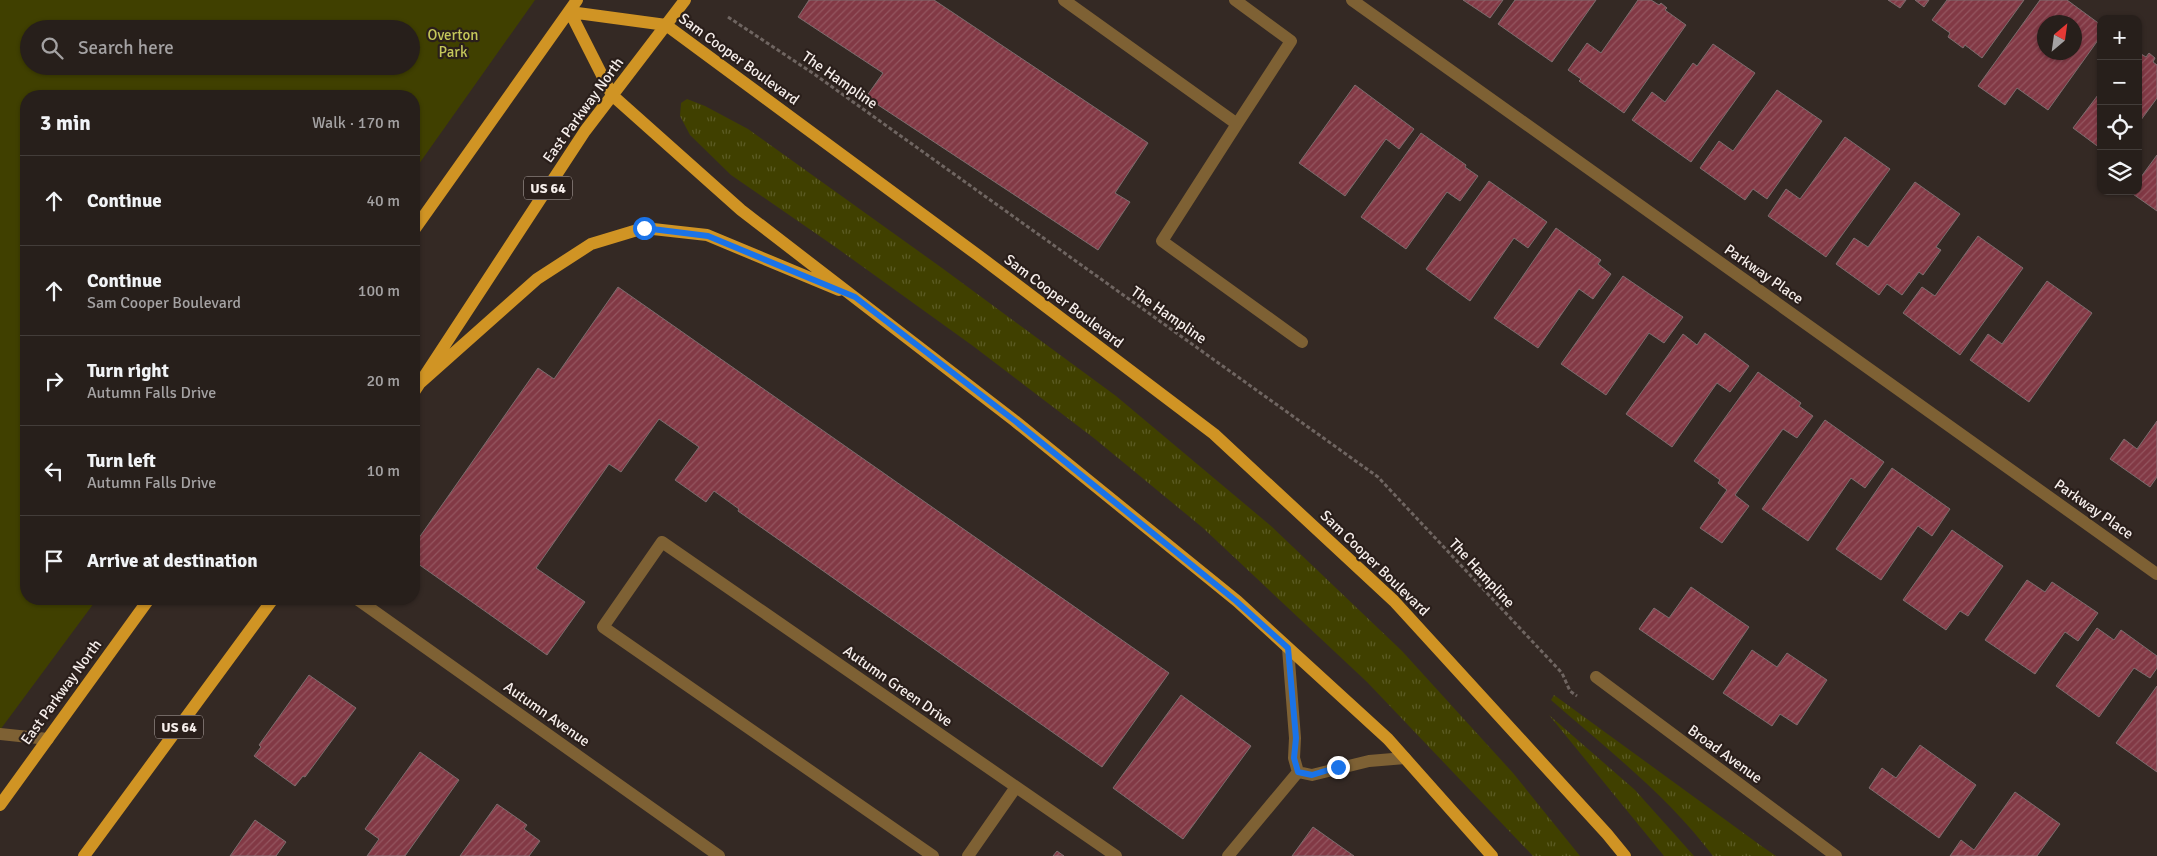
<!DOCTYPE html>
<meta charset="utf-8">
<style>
:root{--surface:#271f1b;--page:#332c28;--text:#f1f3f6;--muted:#a4a2a3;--line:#433d3a}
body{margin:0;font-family:Signika,sans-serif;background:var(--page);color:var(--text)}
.controls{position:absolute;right:15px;top:15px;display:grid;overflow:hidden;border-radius:10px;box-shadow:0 1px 4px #0004}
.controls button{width:45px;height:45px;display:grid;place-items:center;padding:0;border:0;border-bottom:1px solid var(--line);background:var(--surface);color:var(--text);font:25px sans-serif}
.compass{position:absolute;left:2037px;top:15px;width:45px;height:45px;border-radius:50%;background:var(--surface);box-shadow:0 1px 4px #0004;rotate:29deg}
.stop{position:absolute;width:15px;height:15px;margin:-11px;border:4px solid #1a73e8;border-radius:50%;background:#fff}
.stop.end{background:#1a73e8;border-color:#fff;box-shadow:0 1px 5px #0008}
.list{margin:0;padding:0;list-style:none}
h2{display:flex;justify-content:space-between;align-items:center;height:65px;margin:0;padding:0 20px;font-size:21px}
h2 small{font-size:16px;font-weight:400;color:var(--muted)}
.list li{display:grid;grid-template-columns:32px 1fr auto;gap:15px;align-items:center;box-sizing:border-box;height:90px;padding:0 20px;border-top:1px solid var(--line)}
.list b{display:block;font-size:19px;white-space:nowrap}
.list p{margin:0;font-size:16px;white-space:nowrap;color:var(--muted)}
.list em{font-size:16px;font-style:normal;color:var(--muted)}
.icon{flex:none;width:28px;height:28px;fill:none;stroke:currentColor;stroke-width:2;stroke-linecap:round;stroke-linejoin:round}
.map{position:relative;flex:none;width:2157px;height:856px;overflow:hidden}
.search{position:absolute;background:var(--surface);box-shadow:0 1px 4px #0004;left:20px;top:20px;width:400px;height:55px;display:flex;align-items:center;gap:12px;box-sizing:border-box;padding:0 18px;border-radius:28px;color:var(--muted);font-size:19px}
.panel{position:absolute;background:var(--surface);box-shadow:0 1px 4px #0004;left:20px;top:90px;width:400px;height:515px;border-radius:20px}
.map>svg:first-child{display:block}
.grass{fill:url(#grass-tufts)}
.garden{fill:#404000;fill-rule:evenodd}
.building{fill:url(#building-hatch);stroke:#7c6d6e;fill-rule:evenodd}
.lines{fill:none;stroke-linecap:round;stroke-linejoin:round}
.path{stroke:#6f6561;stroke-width:3;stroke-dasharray:4 2.5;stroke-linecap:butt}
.minor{stroke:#7e6134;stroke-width:12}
.major{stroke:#d09424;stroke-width:12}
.route{stroke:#1a73e8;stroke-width:6}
.labels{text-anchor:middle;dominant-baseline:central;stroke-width:4.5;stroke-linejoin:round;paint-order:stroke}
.shield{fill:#2a1f1b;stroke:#b9b0ad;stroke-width:1}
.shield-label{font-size:14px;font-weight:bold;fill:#f6eeeb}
.park-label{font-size:15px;fill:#c5c75a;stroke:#2a1f1b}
.street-label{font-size:15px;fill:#f6eeeb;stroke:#2a1f1b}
</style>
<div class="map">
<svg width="2157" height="856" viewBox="0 0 2157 856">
<defs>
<pattern id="grass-tufts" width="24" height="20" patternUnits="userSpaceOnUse" patternTransform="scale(1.25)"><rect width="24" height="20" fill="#404000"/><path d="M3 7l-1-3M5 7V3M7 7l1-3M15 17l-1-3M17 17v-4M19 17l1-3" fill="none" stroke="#5c5c25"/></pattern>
<pattern id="building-hatch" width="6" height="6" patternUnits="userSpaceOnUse" patternTransform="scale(1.25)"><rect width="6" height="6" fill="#823945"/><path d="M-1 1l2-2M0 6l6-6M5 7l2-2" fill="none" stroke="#945660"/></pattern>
</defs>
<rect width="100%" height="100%" fill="#342924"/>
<path class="grass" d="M687 99 705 106 748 129 942 268 1116 396 1271 526 1402 651 1513 773 1580 856H1533L1367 682 1203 528 1095 439 973 346 834 246 731 175 690 135 680 116 681 103Z
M1554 695 1760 845 1776 856H1713C1668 796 1607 749 1551 700Z
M1549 715 1635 790 1694 856H1664Z"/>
<path class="garden" d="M0 0H535L414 171V96H26V599H97L0 730ZM29 29H411V66H29Z"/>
<path class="building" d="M809 0H934L1148 143 1115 193 1130 202 1098 250 866 97 883 73 798 17Z
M1463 0H1503L1490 18Z
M1515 0H1596L1552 62 1498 24Z
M1638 0H1651L1659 5 1661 3 1667 8 1665 10 1686 25 1624 113 1579 81 1581 79 1568 70 1587 43 1601 53Z
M1888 0H1906L1900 8Z
M1915 0H1929L1924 7Z
M1947 0H2024L1982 58 1965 45 1963 48 1948 37 1950 33 1932 20Z
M2040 0H2067L2101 25V36L2048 110 2017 88 2005 105 1978 86ZM2044 22H2074V52H2044Z
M1713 44 1755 73 1691 162 1632 120 1652 92 1665 102 1693 63 1697 66Z
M2138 52 2146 57 2149 53 2155 58 2153 62 2157 65V98L2138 124Z
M1355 85 1414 129 1399 149 1386 139 1345 196 1299 163Z
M1777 90 1822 121 1767 199 1753 189 1745 200 1700 168 1719 141 1733 151Z
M2101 91V148H2100L2073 128Z
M1421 133 1466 165 1465 167 1478 176 1460 201 1447 192 1406 249 1361 217Z
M1845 137 1890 169 1826 257 1768 216 1786 189 1800 199Z
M2157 155V211L2130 192 2138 191V181Z
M1489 181 1547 222 1528 248 1514 238 1470 301 1426 269Z
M1915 182 1960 214 1936 247 1941 250 1923 275 1919 272 1902 295 1887 284 1879 295 1836 264 1854 238 1868 247Z
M1556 228 1601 260 1598 264 1611 274 1593 299 1579 289 1538 348 1494 318Z
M1978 236 2023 268 1960 355 1903 313 1922 287 1935 296Z
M1623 276 1683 317 1664 343 1649 333 1606 395 1561 364Z
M2047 281 2092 313 2029 402 1970 360 1988 334 2002 344Z
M618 287 1169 673 1102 767 738 511 739 509 714 491 706 502 675 480 699 447 659 419 621 472 609 464 536 568 585 602 547 655 414 561V545L538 368 554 379Z
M1705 333 1749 366 1730 392 1717 383 1672 447 1626 414 1683 334 1697 345Z
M1758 372 1801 403 1799 406 1813 416 1797 438 1783 429 1735 495 1749 506 1722 543 1700 528 1727 490 1718 483 1720 480 1694 461Z
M1825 420 1884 462 1865 488 1851 478 1808 541 1762 509Z
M2157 421V477L2150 487 2110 459 2124 439 2137 449Z
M1892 468 1950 509 1932 536 1918 526 1881 580 1836 549Z
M1952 530 2003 566 1968 616 1960 611 1946 630 1903 600Z
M2027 580 2045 592 2052 582 2098 613 2078 641 2065 632 2035 674 1985 640Z
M1691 587 1749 627 1713 680 1639 629 1654 608 1669 618Z
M2097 628 2114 640 2121 630 2157 656V668L2150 678 2134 668 2099 717 2056 686Z
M1752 650 1777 667 1787 653 1827 680 1797 725 1780 714 1772 726 1723 693Z
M309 675 356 708 305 777 303 776 295 786 254 756 261 747 259 745Z
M2157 686V772L2116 743Z
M1181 695 1251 746 1183 839 1113 788Z
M1920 745 1976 785 1939 838 1869 788 1882 768 1896 778Z
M420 752 459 780 405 856H367L379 839 365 829Z
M2015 792 2060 824 2037 856H1950L1961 840 1974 850Z
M497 804 527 825 524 829 540 841 529 856H460Z
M255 820 286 842 276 856H230Z
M1313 827 1354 856H1292Z
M1057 851 1064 856H1053Z"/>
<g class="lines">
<path class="path" d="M728 17 814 74 1378 477 1562 673 1570 691 1577 696"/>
<path class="minor" d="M1064 0 1237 124 1162 241 1302 342
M1235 0 1291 41 1237 124
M1352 0 2157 574
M357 599 719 856
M1288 648 1295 738 1294 758 1298 772
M1596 677 1836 856
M0 734 48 739
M1298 772 1312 775 1369 761 1405 758
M933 856 603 627 662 542 1116 856
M968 856 1016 787
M1228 856 1298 772"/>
<path class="major" d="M570 12 666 25 979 256 1214 434 1394 601 1607 834 1625 856
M570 12 612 95 741 210 1015 421 1237 601 1388 739 1492 856
M414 230 577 0
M420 383 537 279 591 244 644 228 707 235 839 290
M414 392 585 131 685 0
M0 805 149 599
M84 856 273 599"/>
</g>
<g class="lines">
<path class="route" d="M644 228 708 236 855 297 1015 421 1236 601 1288 648 1296 738 1294 758 1298 772 1312 775 1338 767"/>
</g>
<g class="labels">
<g class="shield">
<rect x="524" y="176.5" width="48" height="23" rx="4"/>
<rect x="155" y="715.5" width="48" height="23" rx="4"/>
</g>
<g class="shield-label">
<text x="548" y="188">US 64</text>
<text x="179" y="727">US 64</text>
</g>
<g class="park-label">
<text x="453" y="35">Overton<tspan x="453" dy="17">Park</tspan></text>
</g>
<g class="street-label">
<text transform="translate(739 59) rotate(36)">Sam Cooper Boulevard</text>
<text transform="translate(840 80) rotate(35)">The Hampline</text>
<text transform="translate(583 110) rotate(-54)">East Parkway North</text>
<text transform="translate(1764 274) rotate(35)">Parkway Place</text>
<text transform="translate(1064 301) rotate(37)">Sam Cooper Boulevard</text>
<text transform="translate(1169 315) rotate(35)">The Hampline</text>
<text transform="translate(2094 509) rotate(35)">Parkway Place</text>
<text transform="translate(1375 563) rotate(44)">Sam Cooper Boulevard</text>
<text transform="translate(1482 573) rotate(47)">The Hampline</text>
<text transform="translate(898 686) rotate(35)">Autumn Green Drive</text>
<text transform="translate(61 692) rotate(-54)">East Parkway North</text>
<text transform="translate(547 714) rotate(35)">Autumn Avenue</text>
<text transform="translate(1725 754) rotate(36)">Broad Avenue</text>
</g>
</g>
</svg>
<div class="controls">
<button>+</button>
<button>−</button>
<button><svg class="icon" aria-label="locate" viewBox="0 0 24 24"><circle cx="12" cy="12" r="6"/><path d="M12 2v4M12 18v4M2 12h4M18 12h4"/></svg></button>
<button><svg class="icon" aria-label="layers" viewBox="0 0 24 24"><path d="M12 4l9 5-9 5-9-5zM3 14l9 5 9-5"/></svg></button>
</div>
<svg class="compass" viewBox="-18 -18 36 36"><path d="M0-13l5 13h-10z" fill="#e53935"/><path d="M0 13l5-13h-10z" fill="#a4a2a3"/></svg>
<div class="stop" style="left:644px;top:228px"></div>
<div class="stop end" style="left:1338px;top:767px"></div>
<div class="search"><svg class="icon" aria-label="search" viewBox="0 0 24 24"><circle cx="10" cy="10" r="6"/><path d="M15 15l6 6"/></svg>Search here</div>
<section class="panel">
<h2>3 min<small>Walk · 170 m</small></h2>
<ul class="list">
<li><svg class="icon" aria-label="ahead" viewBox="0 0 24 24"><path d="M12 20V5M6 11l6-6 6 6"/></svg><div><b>Continue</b></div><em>40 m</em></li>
<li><svg class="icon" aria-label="ahead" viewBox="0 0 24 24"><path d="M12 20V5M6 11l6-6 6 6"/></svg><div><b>Continue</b><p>Sam Cooper Boulevard</p></div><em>100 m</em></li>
<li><svg class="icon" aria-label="right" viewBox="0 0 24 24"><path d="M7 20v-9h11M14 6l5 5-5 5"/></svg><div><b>Turn right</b><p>Autumn Falls Drive</p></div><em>20 m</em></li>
<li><svg class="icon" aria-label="left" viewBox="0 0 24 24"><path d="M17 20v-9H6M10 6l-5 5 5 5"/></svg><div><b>Turn left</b><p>Autumn Falls Drive</p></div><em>10 m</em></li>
<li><svg class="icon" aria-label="arrive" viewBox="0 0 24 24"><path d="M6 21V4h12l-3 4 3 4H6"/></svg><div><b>Arrive at destination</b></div></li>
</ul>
</section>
</div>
